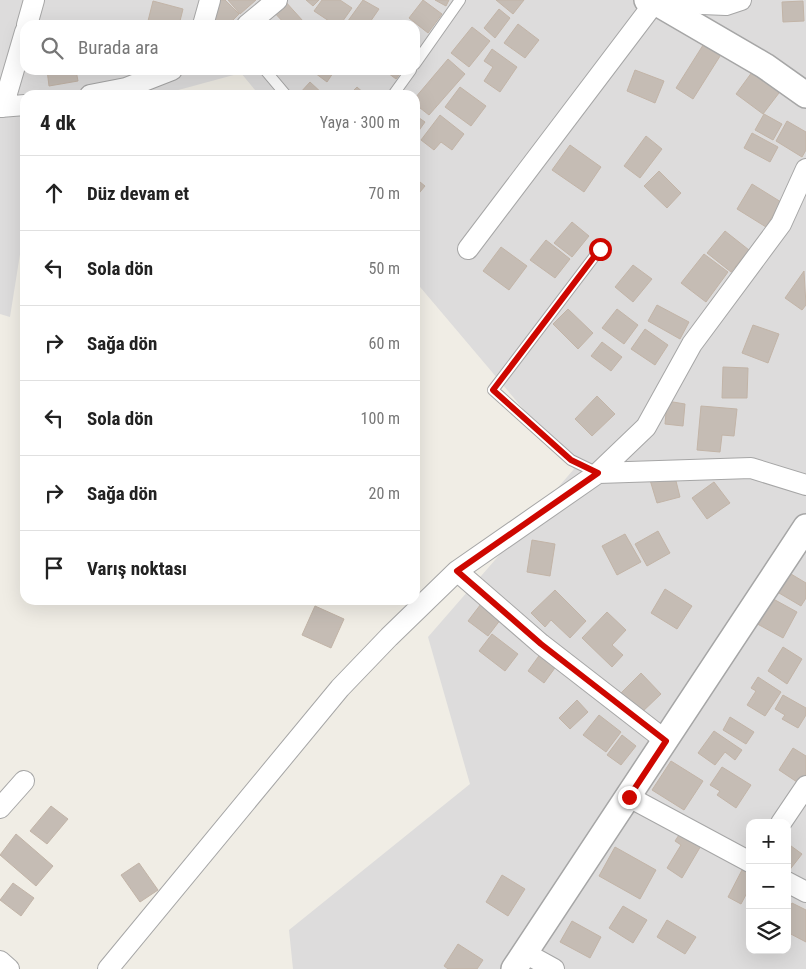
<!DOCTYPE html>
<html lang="tr">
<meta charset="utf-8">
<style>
:root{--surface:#fff;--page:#f2f2f2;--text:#222;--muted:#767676;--line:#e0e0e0}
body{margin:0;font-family:"Roboto Condensed",sans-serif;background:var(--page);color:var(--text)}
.controls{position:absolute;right:15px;bottom:15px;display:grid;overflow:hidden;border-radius:10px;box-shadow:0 5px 20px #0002}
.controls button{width:45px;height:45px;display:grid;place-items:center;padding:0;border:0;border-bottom:1px solid var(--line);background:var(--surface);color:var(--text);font:25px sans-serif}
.stop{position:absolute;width:15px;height:15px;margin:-11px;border:4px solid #ce0700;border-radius:50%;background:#fff}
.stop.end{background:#ce0700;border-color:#fff;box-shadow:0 1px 5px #0008}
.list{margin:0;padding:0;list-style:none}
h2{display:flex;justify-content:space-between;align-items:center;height:65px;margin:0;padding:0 20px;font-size:21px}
h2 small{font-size:16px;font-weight:400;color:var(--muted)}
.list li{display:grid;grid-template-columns:32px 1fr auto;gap:15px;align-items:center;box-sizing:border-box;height:75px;padding:0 20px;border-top:1px solid var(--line)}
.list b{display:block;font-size:19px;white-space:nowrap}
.list em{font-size:16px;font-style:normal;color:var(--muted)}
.icon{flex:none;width:28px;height:28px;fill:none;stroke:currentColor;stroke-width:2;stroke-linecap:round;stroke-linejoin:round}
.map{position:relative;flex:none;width:806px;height:969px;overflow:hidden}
.search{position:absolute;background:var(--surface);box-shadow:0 5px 20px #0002;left:20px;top:20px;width:400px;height:55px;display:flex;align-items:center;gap:12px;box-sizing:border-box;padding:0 18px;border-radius:15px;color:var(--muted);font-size:19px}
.panel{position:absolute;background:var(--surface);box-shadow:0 5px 20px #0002;left:20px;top:90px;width:400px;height:515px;border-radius:15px}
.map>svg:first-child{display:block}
.residential{fill:#dddcdc;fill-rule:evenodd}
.building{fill:#c5bcb4;stroke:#c2b4a7}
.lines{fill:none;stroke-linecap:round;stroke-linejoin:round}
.service-casing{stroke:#a6a6a6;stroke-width:12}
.minor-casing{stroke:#a6a6a6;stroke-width:22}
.tertiary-casing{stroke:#a6a6a6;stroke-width:28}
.service{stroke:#fff;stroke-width:10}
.minor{stroke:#fff;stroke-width:20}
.tertiary{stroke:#fff;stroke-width:25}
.route{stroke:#ce0700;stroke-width:6}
</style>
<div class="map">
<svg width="806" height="969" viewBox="0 0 806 969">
<rect width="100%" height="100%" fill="#f0ede5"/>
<path class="residential" d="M0 0H806V969H293L289 930 470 784 428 637 574 469 415 281V95H259L241 73 160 95H25V223L10 317 0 314ZM25 25H415V70H25ZM750 823H787V950H750Z"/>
<path class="building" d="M221 0H225L239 14 228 25H207L211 9Z
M228 0H256L240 14Z
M284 0 303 21 299 25H286L271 9Z
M306 0H319L313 6Z
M322 0H340L352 8 340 25H335L314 11Z
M363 0 379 9 368 25H345Z
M423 0 442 14 428 33 409 18Z
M435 0H449L446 6Z
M496 0H524L513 14Z
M153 1 183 9 179 25H147Z
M803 1 804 21 783 22 782 2Z
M499 9 510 18 495 38 484 28Z
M518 24 539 40 525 58 504 43Z
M472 27 490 41 469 67 451 53Z
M705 42 722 53 693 99 676 88Z
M492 49 517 67 500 92 484 81 493 67 484 61Z
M448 59 465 74 429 115 415 104V98Z
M755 68 782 89 763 114 736 94Z
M47 70H76L78 81 49 86Z
M311 70H335L327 82Z
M384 70H403L396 79Z
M635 70 664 81 655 103 627 91Z
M310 82 324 95H303L300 93Z
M357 87 366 95H349Z
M460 87 486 106 471 126 445 107Z
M764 114 782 124 773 140 755 130Z
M415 115 425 122 415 136Z
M440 115 464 134 452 150 441 142 434 150 421 140Z
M787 121 806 132V150L802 157 776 141Z
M752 133 778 147 770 162 744 148Z
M646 136 662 149 640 178 624 166Z
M570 145 601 167 584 192 552 170Z
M659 171 681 193 667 208 644 186Z
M415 178 425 186 415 198Z
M752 184 781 202 766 227 737 209Z
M572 222 589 236 572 257 554 243Z
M725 231 749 250 731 272 707 253Z
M546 240 570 259 555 278 530 260Z
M501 247 527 266 509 290 483 271Z
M704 254 728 272 706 302 681 283Z
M633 265 652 279 633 302 615 287Z
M804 271 806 305 802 310 785 298Z
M657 305 689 322 680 339 648 321Z
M568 309 593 333 578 349 553 324Z
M617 309 638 325 624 344 602 328Z
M753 325 779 334 768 363 742 353Z
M645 329 668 345 655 365 631 349Z
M602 342 622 357 611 371 591 356Z
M723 367 748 368 747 398H722Z
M597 396 615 414 592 436 575 419Z
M667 401 685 404 683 426 665 424Z
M701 406 737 409 734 436 722 435 720 452 697 450Z
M674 473 680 497 657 503 650 480Z
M714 482 730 503 707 519 692 498Z
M658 531 670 553 647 566 635 544Z
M625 534 641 562 617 575 602 546Z
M532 540 555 544 550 576 527 572Z
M786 571 806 583V598L801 606 774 590Z
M665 589 692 606 677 629 651 613Z
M555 590 586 621 570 638 551 620 545 627 531 613Z
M766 595 797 612 783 638 752 621Z
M484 600 504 615 488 636 468 621Z
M315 606 344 619 331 648 302 635Z
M607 612 626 630 612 645 623 655 612 667 582 638Z
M492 634 518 654 505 671 479 651Z
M783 647 802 659 787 684 768 671Z
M541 653 557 665 544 683 528 671Z
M641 673 661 694 640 714 620 694Z
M758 677 781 692 765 716 747 705 756 691 751 688Z
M783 695 806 708V715L798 728 782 719 785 715 775 709Z
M577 700 588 712 570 729 559 718Z
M599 715 621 732 606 752 583 735Z
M730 717 754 732 746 744 723 730Z
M714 731 742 750 735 760 725 752 715 765 698 753Z
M622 735 636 746 621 765 607 755Z
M793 748 806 756V774L800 784 779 770Z
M671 761 703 781 684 810 652 790Z
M722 767 751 785 736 808 717 795 720 791 710 785Z
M51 806 68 819 47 844 30 831Z
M681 832 702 844 682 878 667 868 681 845 675 841Z
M16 834 53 866 36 886 0 855Z
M787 843 802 854 788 872H787Z
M615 847 656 870 640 899 599 876Z
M139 863 158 890 140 902 121 875Z
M742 870 750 874V892L748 891 741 904 728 897Z
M502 875 525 889 508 916 486 902Z
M13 883 34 898 21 916 0 900Z
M792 903 806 910V942L787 932V911Z
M623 906 647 920 633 943 609 928Z
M667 920 696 937 685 954 657 937Z
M572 921 601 937 590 958 560 942Z
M458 944 483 960 477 969H448L444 966Z"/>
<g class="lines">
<defs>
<path id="service" d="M415 64 460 0
M265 70 286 95
M393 95 411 70
M598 473 571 460 493 390 600 249"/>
<path id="minor" d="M27 25 34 0
M203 25 210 0
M247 25 277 0
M90 95 126 88 172 70
M0 107 25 105
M3 107 25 32
M468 249 655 2 726 5 741 0
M598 473 646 427 692 344 781 224 806 169
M457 571 541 644 666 741
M629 797 750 862
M0 808 24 781
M781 823 806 786
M787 882 806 892
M525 953 554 969
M0 961 9 969
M108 969 340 688 389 637 457 571 598 473 751 468 806 485"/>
<path id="tertiary" d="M647 0 655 2 765 66 806 95
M514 969 806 527"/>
</defs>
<use href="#service" class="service-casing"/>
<use href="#minor" class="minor-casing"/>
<use href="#tertiary" class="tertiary-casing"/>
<use href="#service" class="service"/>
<use href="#minor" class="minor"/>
<use href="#tertiary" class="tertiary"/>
</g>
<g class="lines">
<path class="route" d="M600 249 493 390 571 460 598 473 457 571 541 644 666 741 629 797"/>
</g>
</svg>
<div class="controls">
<button>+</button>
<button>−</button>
<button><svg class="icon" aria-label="layers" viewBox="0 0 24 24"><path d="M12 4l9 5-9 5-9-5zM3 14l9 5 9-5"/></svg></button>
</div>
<div class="stop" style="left:600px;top:249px"></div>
<div class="stop end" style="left:629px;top:797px"></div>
<div class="search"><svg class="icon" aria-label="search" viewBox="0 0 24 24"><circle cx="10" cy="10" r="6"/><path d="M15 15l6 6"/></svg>Burada ara</div>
<section class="panel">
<h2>4 dk<small>Yaya · 300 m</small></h2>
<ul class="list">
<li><svg class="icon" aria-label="ahead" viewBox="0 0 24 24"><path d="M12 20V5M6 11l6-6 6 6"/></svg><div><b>Düz devam et</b></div><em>70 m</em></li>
<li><svg class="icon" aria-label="left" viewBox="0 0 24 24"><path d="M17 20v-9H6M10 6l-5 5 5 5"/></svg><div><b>Sola dön</b></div><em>50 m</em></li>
<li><svg class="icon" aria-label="right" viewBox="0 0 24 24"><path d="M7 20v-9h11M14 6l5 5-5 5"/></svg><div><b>Sağa dön</b></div><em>60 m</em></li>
<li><svg class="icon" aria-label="left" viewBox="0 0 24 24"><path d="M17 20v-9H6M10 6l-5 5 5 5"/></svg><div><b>Sola dön</b></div><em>100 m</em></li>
<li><svg class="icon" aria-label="right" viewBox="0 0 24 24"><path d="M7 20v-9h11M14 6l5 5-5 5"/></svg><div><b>Sağa dön</b></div><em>20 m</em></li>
<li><svg class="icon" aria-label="arrive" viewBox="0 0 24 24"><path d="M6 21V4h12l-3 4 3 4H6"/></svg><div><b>Varış noktası</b></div></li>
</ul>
</section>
</div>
